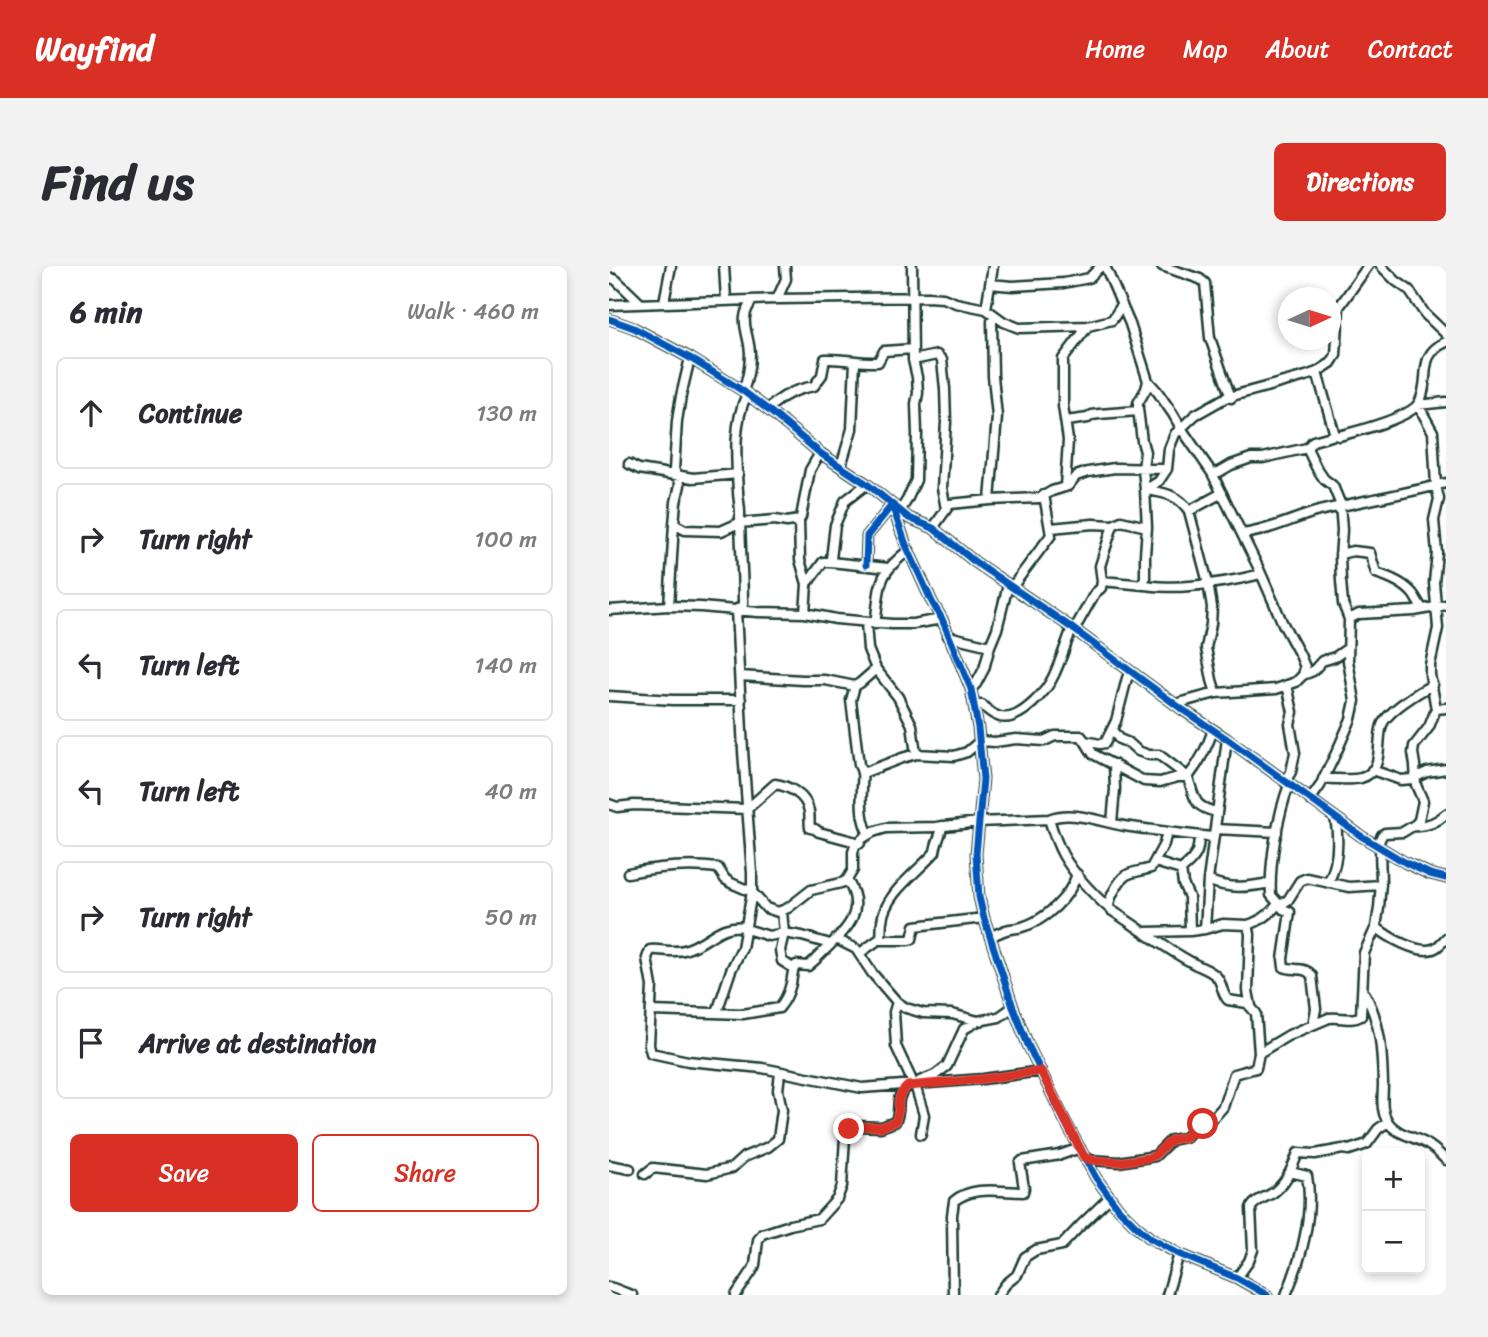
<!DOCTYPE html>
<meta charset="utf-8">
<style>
:root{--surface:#fff;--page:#f2f2f3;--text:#2b2b33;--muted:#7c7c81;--line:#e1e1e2;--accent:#d93025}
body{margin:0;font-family:Sriracha,sans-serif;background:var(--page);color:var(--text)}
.controls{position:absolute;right:21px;bottom:21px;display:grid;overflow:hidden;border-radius:10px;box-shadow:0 4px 10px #0003}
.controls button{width:63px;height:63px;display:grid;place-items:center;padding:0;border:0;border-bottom:2px solid var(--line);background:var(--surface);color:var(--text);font:35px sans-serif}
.compass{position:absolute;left:669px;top:21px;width:63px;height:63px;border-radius:50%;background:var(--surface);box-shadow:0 4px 10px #0003;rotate:86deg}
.stop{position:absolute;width:21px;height:21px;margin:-16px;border:5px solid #d93025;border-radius:50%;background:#fff}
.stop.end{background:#d93025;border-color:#fff;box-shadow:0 2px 7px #0008}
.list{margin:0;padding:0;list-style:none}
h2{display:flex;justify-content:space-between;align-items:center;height:91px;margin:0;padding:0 28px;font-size:30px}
h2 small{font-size:23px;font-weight:400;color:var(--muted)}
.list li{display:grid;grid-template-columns:46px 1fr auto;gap:21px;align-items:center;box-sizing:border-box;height:112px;margin:0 14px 14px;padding:0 14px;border:2px solid var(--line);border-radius:10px}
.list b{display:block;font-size:26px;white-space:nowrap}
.list em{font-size:23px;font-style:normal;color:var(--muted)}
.actions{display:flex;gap:14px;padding:21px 28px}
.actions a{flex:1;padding:16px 0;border:2px solid var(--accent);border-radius:10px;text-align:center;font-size:24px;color:var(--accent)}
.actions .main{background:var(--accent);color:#fff}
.icon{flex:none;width:38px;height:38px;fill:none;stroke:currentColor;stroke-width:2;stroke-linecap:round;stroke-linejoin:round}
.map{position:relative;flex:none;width:837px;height:1029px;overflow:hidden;border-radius:10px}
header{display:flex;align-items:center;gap:42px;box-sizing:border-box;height:98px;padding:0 35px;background:var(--accent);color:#fff}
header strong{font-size:33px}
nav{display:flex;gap:38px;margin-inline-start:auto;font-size:24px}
.intro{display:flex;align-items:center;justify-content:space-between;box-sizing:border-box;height:168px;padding:0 42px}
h1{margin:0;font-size:49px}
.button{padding:18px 32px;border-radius:10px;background:var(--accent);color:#fff;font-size:24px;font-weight:700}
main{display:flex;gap:42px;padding:0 42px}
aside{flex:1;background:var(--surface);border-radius:10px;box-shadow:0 4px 10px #0003}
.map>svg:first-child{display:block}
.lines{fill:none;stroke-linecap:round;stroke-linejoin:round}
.minor-casing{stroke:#1f3d34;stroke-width:13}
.minor{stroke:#fff;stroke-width:8}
.cycleway-casing{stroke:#fff;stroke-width:11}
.cycleway{stroke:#0057b8;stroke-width:7}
.route{stroke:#d93025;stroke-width:9}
</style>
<header>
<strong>Wayfind</strong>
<nav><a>Home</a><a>Map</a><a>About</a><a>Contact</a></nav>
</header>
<div class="intro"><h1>Find us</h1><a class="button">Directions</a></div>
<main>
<aside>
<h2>6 min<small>Walk · 460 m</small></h2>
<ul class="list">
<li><svg class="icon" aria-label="ahead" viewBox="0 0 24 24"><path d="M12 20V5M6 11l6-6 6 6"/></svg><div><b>Continue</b></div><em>130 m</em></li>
<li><svg class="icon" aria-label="right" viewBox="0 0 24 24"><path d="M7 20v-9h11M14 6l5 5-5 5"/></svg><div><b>Turn right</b></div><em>100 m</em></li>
<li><svg class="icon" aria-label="left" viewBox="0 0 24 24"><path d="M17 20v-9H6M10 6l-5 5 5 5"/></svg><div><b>Turn left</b></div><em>140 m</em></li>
<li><svg class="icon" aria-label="left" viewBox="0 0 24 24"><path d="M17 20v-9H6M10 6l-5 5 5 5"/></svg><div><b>Turn left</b></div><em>40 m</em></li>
<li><svg class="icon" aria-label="right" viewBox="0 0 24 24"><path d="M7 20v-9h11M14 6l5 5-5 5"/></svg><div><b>Turn right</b></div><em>50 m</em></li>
<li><svg class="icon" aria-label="arrive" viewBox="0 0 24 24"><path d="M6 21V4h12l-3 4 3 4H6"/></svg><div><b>Arrive at destination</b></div></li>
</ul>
<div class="actions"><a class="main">Save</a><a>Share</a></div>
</aside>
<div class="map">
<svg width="837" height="1029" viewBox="0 0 837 1029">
<rect width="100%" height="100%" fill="#fff"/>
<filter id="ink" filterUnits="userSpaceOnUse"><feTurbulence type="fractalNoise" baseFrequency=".0143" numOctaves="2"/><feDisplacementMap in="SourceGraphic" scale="14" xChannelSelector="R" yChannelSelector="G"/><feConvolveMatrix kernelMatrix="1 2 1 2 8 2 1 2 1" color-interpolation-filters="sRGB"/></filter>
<g filter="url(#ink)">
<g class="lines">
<defs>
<path id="minor" d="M115 0 117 34
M496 0 521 58 539 115 548 125 564 148 572 162 603 207 650 303 674 358 691 389 696 401 694 409
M553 0 591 13 596 17 601 72 622 132
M772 0 787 15 800 24 816 48 837 68
M0 11 7 14 31 37
M381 18 403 20 455 17 480 12 492 0
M168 33 177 13 176 0
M55 36 62 0
M0 39 168 33 319 31 334 32 347 37 377 43 395 56 410 62 479 60 503 54 513 39
M377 43 384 0
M0 53 25 62 81 92 134 125 162 146 211 187 258 218 300 252 324 262 366 296 463 362 574 444 618 473 752 570 797 597 821 608 837 612
M304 94 328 89 333 94 336 123 337 156 333 222 337 243
M708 106 726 169
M539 115 537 123 529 137V143L533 175 536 186 534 203 536 224C554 226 570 229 580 245L599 317 603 341 602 358 597 382 603 414 607 427 566 438
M134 125C139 112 141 101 141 87 140 66 128 53 144 34
M159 143C174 129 185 124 205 120L213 109 216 93C234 92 251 97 269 96L275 85 304 83
M457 155 479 152 483 149 490 148 529 145
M698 182 707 201 715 213 724 220 731 237 733 264 731 291 732 315 734 338 740 353 739 395 746 435 742 453 728 485 711 520 701 534
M20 198 30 203 84 212 129 208
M232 200 243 163 246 95
M603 207 610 206 622 199 642 192H654L698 182 704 175 726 169 730 170C748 165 801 152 810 137 823 113 806 90 837 76
M456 221 459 174 454 140V93L479 60
M381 234 388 151 384 110 383 55 386 51
M291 245 298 234 307 214 308 168 307 138 309 127 308 111 304 94 303 0
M580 245 613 227
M190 254 191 294 198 318 196 347
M65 258 76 264 112 265 130 257 166 254 178 256 190 254 192 251 201 204 211 187
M324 262 341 238 381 234 431 232 443 225 459 220 467 210 479 206 506 202 558 203
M442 262 484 258 504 259
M633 268C660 265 684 252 710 245 752 235 795 228 837 217
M731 288 744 285 761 287 767 307C780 311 795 317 804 328 808 333 809 338 814 343
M221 296 279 302
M257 299 258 270 283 239 297 279 323 336 333 353 362 423 369 462 374 513 367 588 370 631 375 652 404 741 419 779 456 855 487 912 509 942 526 959 541 972 570 988 628 1012 658 1029
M493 315C522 317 552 323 581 320 605 318 629 314 652 308
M198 318 214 296H221L222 293 226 259 236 235 258 218
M532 318 536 313V289L538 261
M403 321 442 269 435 229
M60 340 65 258 67 236 71 219 70 210 65 204 68 155 72 130 81 92
M0 344 60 340 92 341 149 346 196 347 227 353 283 358H304L333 353
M740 353 750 348 805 345 837 339
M257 357 259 383 267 403 289 431 303 459 307 488
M266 358C272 319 266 310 300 284
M465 364 486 327 492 322 493 315 491 300 504 259 512 255 538 261 536 224 550 215 558 203 560 183 566 168 586 149 616 132 697 110 708 106 722 97 727 89 730 41 759 0
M339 370 381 380
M131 410 194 414H216L246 420
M362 423 367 418 375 403 381 380 388 363 399 319
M607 427 667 423 687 416 694 409 704 405 713 395 726 391 739 382
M0 430 64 434H132
M365 439H373C378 444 384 449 391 451 411 456 438 425 445 409 452 394 457 378 463 362
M827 443 821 409V399L829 362 825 316 828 287 825 254 830 233 827 220 824 166 809 139 837 136
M503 464 510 473 520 477 529 485 540 489H550L579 511C591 496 598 482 604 464
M476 475 484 488 535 515 551 516 569 511H579C586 533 584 541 608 546
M763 504 792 514 803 513 818 506 837 503
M254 507 293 492 307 488 345 490 358 486 371 475 386 476 407 473 435 475 446 470H472L476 475 491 478 496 477 507 455 518 412 523 407
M714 513C726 512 740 515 752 512 776 505 767 477 773 459 778 446 810 425 824 419
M676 516 682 506 686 487 681 458 684 446 678 419
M680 519C669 549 660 597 662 629L674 643 681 646 674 693 675 701C684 705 697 700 703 710L707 743 704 758
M0 538 8 541 25 539 138 543 166 518C180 520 197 529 200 545 201 550 200 556 201 562L206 563 210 566 251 577
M440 553C465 543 496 558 522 561 550 565 577 569 605 571
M503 557 506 523 505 498
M804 560C816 561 828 556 837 548
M606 563 668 566
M260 568C252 555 252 538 253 522 253 513 255 508 250 499L242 434 246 420 251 417 267 403
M768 580 773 569 776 567 794 566 807 558 810 554 814 535 807 519 806 499 804 487 805 480 820 461 827 443 837 442
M546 596 572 604C579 598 588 591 589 581 590 577 589 574 591 570
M572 604 574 618 580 631 581 665
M19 607C49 601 78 598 109 602L116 613 122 617 143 626 157 642 169 646 179 642 202 624 232 617 238 614 244 604V586L246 580 254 572 264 566 277 562 327 561 370 556 440 553C444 566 448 578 454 589 466 610 485 629 502 644 529 661 554 681 582 696 590 701 600 703 607 710 614 717 612 727 619 734L638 737 647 747 650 787
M599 614C619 624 640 621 661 617
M719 617C730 597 730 574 726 551
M671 639 679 634 691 615 698 612 740 621 772 619
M500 641C500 634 502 631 505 625 517 603 520 609 542 602L555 578 558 566
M173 645 175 667 171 684 173 695 184 702
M639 659C653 654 660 649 669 638
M137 661C108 657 101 677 75 684 63 687 52 683 41 684L38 692 43 720 40 779 42 787 79 795 153 802 253 822 374 813 432 805
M767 661C779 671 808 688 824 683 830 681 833 676 837 672
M137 663 160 670 175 667 193 670 221 678
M596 663 599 614 618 473
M536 666 581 665 596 663 614 658 639 659 641 668 639 725 642 740
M381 671C386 669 391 666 397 664 402 662 408 663 413 661 437 654 461 631 468 608
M227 673 247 683 263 707 288 736 297 742 314 747 343 748 369 755
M270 674H299L303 673 306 660 375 652
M251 687 272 672C273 666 272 661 273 655 276 627 309 606 326 586 327 576 332 570 333 560
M756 728C772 757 773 785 774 818 774 831 771 844 779 856 787 868 803 870 816 877 824 881 831 888 837 894
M288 736 285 746 287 780 304 817
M42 745 134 748 170 742C175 736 179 729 181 721 184 713 182 706 187 699L199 700 206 694C229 669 262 651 238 614
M108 746 122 704 133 682 143 626V607L134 485 127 344 134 339C134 308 131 277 131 247 131 239 129 232 129 225 127 193 124 157 138 128
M311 815 326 809 338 800 355 763 369 755 390 751 404 741
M306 819 315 849 312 868
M475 891 482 894 510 896 546 890 562 874 577 871 584 863 606 850 614 841 625 808 647 802 650 787 680 769 720 752C731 750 742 756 752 750L755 687 767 661 770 642 772 616 771 582
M0 899 21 903
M36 908 44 902 98 908 123 902 135 891 159 881 169 873 173 844 169 824 171 807
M628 1012 640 995 644 984 642 942C647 933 657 932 665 926 678 916 683 902 689 887L706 888 734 883 740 884 758 878 769 863 779 856
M0 1021C8 1023 15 1027 23 1029
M127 1029 143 1005 146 999 149 974 153 968 181 959 210 953 228 933 233 920 236 871 240 863 246 860 272 861 286 856C294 841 283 834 299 820
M344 1029 343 949 345 935C365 919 391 926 414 926L415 922 411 897 413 895 451 889 471 882
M389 1029 397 1018 408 1009 416 991 427 984 453 979 471 960 500 932
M558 1029 570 988
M677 1029C692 994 705 948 698 910L681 906"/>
</defs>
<use href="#minor" class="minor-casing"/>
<use href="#minor" class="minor"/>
<defs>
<path id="cycleway" d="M0 53 25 62 81 92 134 125 162 146 211 187 258 218 300 252 324 262 366 296 463 362 574 444 618 473 752 570 797 597 821 608 837 612
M257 299 258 270 283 239 297 279 323 336 333 353 362 423 369 462 374 513 367 588 370 631 375 652 404 741 419 779 456 855 487 912 509 942 526 959 541 972 570 988 628 1012 658 1029"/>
</defs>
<use href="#cycleway" class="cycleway-casing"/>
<use href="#cycleway" class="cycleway"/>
</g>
</g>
<g class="lines" filter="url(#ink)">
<path class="route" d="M240 863 246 860 272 861 286 856C294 841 283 834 299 820L374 813 432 805 475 891 482 894 510 896 539 892 545 890 562 874 577 871 584 863 594 858"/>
</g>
</svg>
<div class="controls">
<button>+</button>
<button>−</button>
</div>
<svg class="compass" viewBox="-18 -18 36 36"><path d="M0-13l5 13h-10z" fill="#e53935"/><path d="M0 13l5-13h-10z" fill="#7c7c81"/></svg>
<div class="stop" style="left:594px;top:858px"></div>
<div class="stop end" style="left:240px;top:863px"></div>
</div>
</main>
